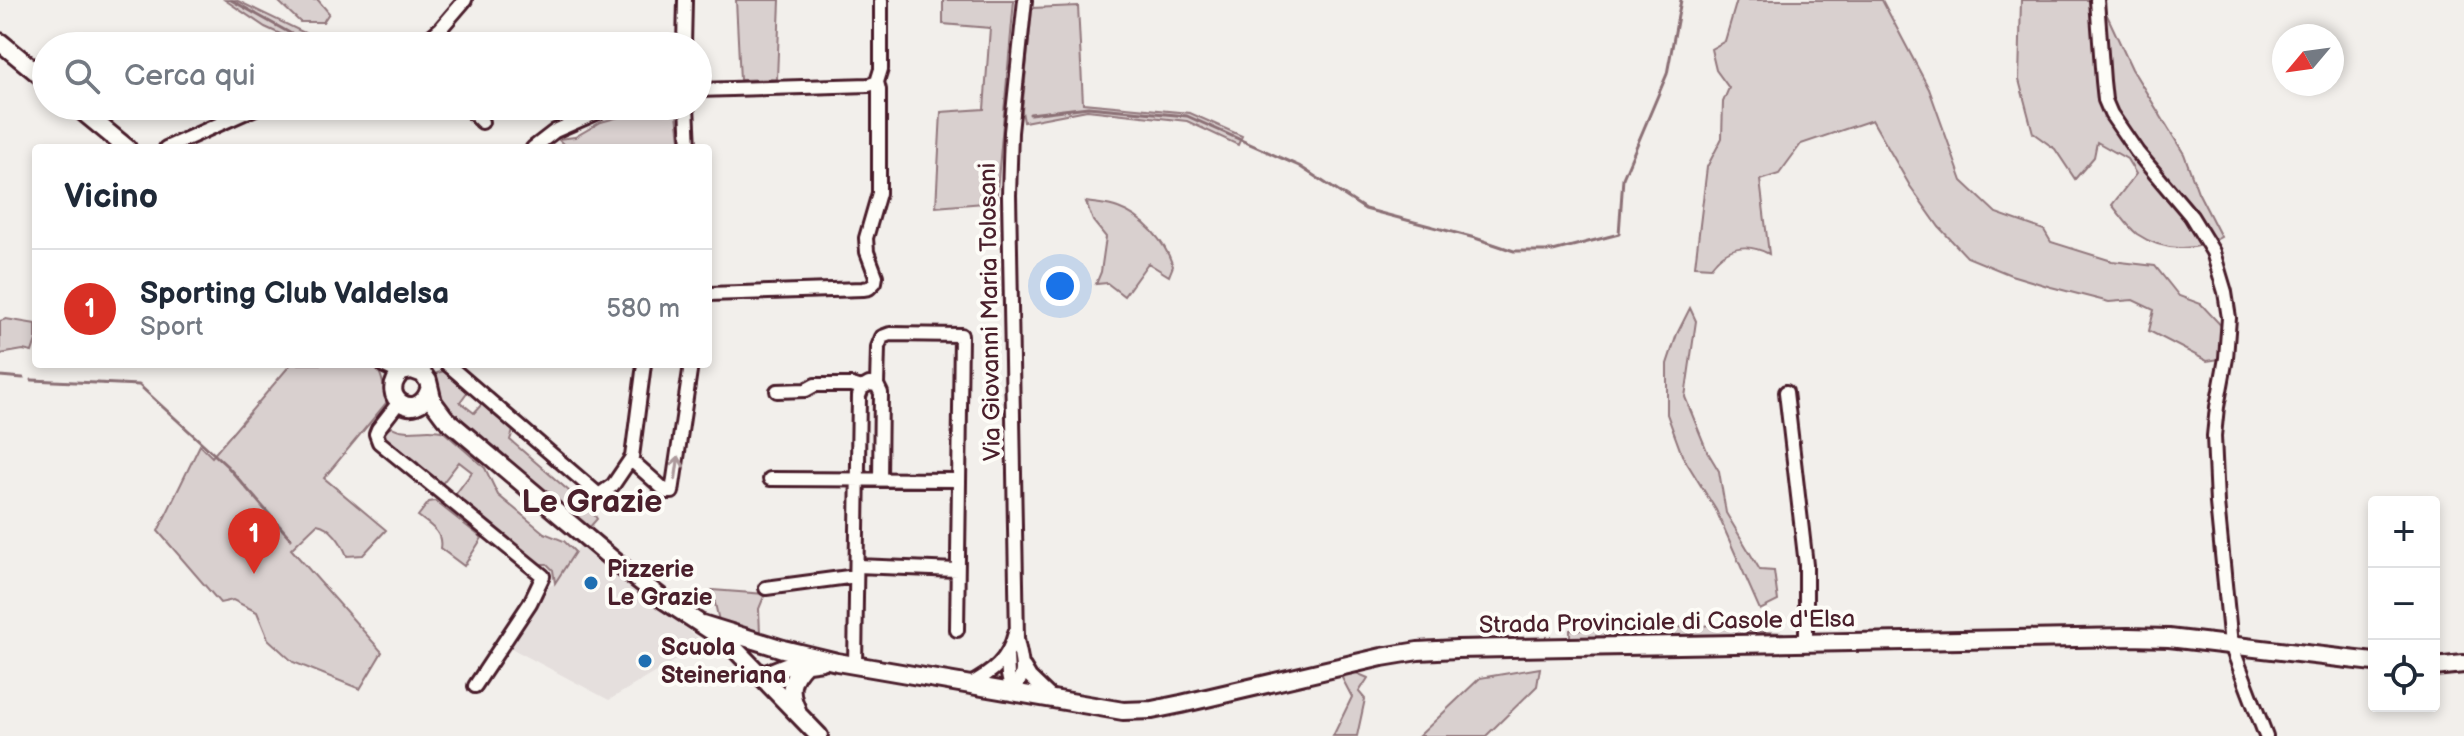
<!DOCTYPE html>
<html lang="it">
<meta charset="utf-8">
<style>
:root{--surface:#fff;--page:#f6f6f7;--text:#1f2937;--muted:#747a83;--line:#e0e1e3;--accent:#d93025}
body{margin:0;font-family:"Balsamiq Sans",sans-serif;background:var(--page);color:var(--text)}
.controls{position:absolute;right:24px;bottom:24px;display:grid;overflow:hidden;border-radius:8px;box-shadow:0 4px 12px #0003}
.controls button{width:72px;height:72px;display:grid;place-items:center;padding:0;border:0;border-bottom:2px solid var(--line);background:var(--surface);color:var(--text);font:40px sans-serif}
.compass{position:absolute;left:2272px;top:24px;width:72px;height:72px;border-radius:50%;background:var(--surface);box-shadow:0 4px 12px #0003;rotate:241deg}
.you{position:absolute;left:1060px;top:286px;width:28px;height:28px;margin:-20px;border:6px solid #fff;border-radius:50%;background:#1a73e8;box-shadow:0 0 0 12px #1a73e833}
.badge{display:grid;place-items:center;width:52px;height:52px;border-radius:50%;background:var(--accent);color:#fff;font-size:26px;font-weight:700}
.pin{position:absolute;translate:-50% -66px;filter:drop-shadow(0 2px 4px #0008)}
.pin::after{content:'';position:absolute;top:42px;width:28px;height:24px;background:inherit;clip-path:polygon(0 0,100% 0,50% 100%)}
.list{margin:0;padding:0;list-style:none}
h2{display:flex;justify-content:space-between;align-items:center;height:104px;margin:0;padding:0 32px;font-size:34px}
h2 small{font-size:26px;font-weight:400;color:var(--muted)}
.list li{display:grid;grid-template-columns:52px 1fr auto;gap:24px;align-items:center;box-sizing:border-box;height:120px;padding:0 32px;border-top:2px solid var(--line)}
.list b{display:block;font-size:30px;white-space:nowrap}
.list p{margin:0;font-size:26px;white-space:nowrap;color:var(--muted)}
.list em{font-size:26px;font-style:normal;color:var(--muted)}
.icon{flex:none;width:44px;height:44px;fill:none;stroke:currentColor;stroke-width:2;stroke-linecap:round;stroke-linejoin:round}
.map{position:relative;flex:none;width:2464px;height:736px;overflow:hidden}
.search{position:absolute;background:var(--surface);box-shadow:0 4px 12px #0003;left:32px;top:32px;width:680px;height:88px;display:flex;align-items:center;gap:20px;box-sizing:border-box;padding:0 28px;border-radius:44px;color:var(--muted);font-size:30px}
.panel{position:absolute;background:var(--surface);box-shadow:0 4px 12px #0003;left:32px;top:144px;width:680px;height:224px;border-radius:8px}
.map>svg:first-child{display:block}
.built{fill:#e5dfdd}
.green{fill:#d9d0cf;stroke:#92787d;stroke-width:2}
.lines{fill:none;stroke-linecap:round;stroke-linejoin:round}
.stream{stroke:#8b6f75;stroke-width:3}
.minor-casing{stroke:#4a1f2b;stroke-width:18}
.major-casing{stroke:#4a1f2b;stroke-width:22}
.minor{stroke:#fdfcf7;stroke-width:12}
.major{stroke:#fdfcf7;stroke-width:16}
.oneway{stroke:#ac999b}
.poi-dot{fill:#1f6fb2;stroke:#fdfcf7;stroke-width:3}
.labels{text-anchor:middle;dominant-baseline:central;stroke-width:8;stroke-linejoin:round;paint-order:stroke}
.street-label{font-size:24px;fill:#4a1f2b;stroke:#fdfcf7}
.poi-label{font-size:24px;font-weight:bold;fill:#4a1f2b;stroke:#fdfcf7;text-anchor:start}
.district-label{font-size:32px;font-weight:bold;fill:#4a1f2b;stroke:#fdfcf7}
</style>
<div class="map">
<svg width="2464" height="736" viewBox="0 0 2464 736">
<rect width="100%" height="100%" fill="#f2efeb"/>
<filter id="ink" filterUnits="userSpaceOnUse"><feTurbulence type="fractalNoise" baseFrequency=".0125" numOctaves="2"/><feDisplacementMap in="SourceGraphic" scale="16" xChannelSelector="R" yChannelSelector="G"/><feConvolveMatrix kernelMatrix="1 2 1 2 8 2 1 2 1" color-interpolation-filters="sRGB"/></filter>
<g filter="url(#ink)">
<path class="built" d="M582 542 704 643 609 700 507 646 541 591 555 583Z"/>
<path class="green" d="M225 0H236L309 35 316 46H297L298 42 265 27Z
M277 0H318L329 13 323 22H300Z
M736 0H780L777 79 740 80Z
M943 0H1014L996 202 936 207 941 112 984 109 990 28 943 24Z
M1737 0H1882L1929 89 1962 181 1996 213 2044 230 2051 242 2112 261 2155 266 2179 296 2201 304 2228 333 2226 358 2207 361 2149 331 2154 310 2133 300 2109 302 2051 287 2011 275 1967 257 1939 227 1910 186 1872 120 1801 144 1779 174 1760 180 1769 254C1746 242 1726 247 1711 267L1695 266 1707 167 1722 138 1723 102 1729 88 1716 70 1711 49 1725 41Z
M2021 0H2100L2132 69 2184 154 2198 192 2221 237C2196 253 2162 251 2137 234 2128 227 2120 214 2112 205L2136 174 2127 159 2097 142 2094 157 2075 179 2055 149 2033 133 2019 80Z
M1078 6 1083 103 1190 113 1242 136 1238 145 1187 121 1087 110 1024 122 1022 111 1032 8Z
M658 106H676L681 148H567L558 139 575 137 601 122Z
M1086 202C1097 204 1108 204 1118 208 1143 217 1165 241 1173 266L1169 276 1148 263 1124 296 1107 283 1096 284 1101 272 1106 237 1093 221Z
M1690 308 1696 321 1685 397 1707 451 1719 471 1726 513 1760 570 1774 571 1778 601 1760 610 1716 510 1682 455 1667 414V364L1677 334Z
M6 319 36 324V340L32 352 23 350 0 354V321Z
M291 364H372C385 375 382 387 387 402L324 478 386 530 363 555 347 556C342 543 331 526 317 524L291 549 382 652 360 689 293 662 268 639 257 612 233 600 220 603 158 531 200 445 212 457Z
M444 371 468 391 460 402 474 413 482 404 510 428 513 431 510 440 592 511 597 519 588 529 442 407 444 404C438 395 434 384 437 373Z
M392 427C408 436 427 426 444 432L485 468 498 495 544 533 564 541 575 552 555 583 553 570 547 564H535L448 493 449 490 455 495 472 472 459 462 441 485H438L416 467 418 463 386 440 385 431Z
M435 501 482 538 464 566 440 548C443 532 430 525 418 516L429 502Z
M712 590 765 594 759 609 760 633 719 621Z
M1735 620 1745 631 1783 633V640L1570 643V630L1698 627Z
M1540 668 1537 686 1486 736H1419L1480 678Z
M1354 672 1368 678 1359 692 1365 699 1357 736H1333L1352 697 1341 676Z"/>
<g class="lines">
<path class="stream" d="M231 0 313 46
M1030 114 1088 107 1187 116 1299 166 1365 209 1475 238 1514 251H1553L1619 234 1623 178 1667 74 1681 0
M0 376 23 378
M32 380 139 385 227 466 291 539"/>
<defs>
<path id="minor" d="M2097 0 2103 81 2105 100 2111 114 2137 152 2191 216 2213 252 2225 292 2229 318 2226 358 2217 407 2214 436 2217 503 2231 645 2266 736
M420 46 441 28 465 0
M684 46 685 0
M698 90 869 85 877 82
M466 106 482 122
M687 106 689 148
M166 148 260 106
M533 148 555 131 612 106
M708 294 863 289 869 288 875 282 876 276 867 252 866 238 879 193V90L877 82 881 69V0
M447 364 599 495 613 485 632 457 644 364
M877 385 878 347 882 337 890 334 961 335 957 630
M777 391 806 390 815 385H852L862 388
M1786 392 1806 565V644
M399 402 378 429 376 434 379 442 543 576 530 603 475 686
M631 460 667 492H672L691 364
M770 479 959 480
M857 566 957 570
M766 588 856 576
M1007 656 1008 675 1012 693
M855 665 859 396 862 388 869 384 877 385 881 393 880 480
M1024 667 1030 677 1054 700
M969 685C993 672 1008 661 1015 633
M1012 693C1028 673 1021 662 1017 639L1009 195 1011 132 1025 0"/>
<path id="major" d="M0 42 46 80
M76 106 127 148
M385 364 402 372 412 370 423 374 428 381 433 402 445 418 618 564 664 600 713 632 736 650 819 736
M402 372C375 397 418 424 429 390
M702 624 783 649 837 662 1123 711 1152 710 1181 704 1382 657 1418 651 1457 649 2128 637 2169 638 2374 662
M2434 667 2464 664
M761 676 786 666 822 661
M797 710C788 691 790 679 805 664"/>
</defs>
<use href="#minor" class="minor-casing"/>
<use href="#major" class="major-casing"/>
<use href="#minor" class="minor"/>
<use href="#major" class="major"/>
</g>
<defs><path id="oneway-shaft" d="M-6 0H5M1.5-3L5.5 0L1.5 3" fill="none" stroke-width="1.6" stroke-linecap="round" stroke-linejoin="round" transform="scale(2)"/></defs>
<use class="oneway" href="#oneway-shaft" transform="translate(677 468) rotate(-82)"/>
</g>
<g class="poi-dot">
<circle cx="591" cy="583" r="8"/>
<circle cx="645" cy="661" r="8"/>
</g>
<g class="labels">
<g class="street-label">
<text transform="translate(990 312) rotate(-91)">Via Giovanni Maria Tolosani</text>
<text transform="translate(1667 622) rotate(-1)">Strada Provinciale di Casole d'Elsa</text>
</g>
<g class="poi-label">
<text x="607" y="569">Pizzerie<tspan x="607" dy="28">Le Grazie</tspan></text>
<text x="661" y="647">Scuola<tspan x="661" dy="28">Steineriana</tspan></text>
</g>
<g class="district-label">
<text x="592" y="502">Le Grazie</text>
</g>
</g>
</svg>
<div class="controls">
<button>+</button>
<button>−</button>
<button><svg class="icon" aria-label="locate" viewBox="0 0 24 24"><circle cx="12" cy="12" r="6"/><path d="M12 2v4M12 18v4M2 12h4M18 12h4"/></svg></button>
</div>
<svg class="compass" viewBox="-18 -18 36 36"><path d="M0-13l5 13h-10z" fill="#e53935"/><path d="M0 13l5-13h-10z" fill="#747a83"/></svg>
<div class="you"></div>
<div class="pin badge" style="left:254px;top:574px">1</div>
<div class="search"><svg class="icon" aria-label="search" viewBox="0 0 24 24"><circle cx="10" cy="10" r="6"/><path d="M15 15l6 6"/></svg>Cerca qui</div>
<section class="panel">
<h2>Vicino<small></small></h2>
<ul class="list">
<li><span class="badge">1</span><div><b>Sporting Club Valdelsa</b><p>Sport</p></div><em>580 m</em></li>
</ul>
</section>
</div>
